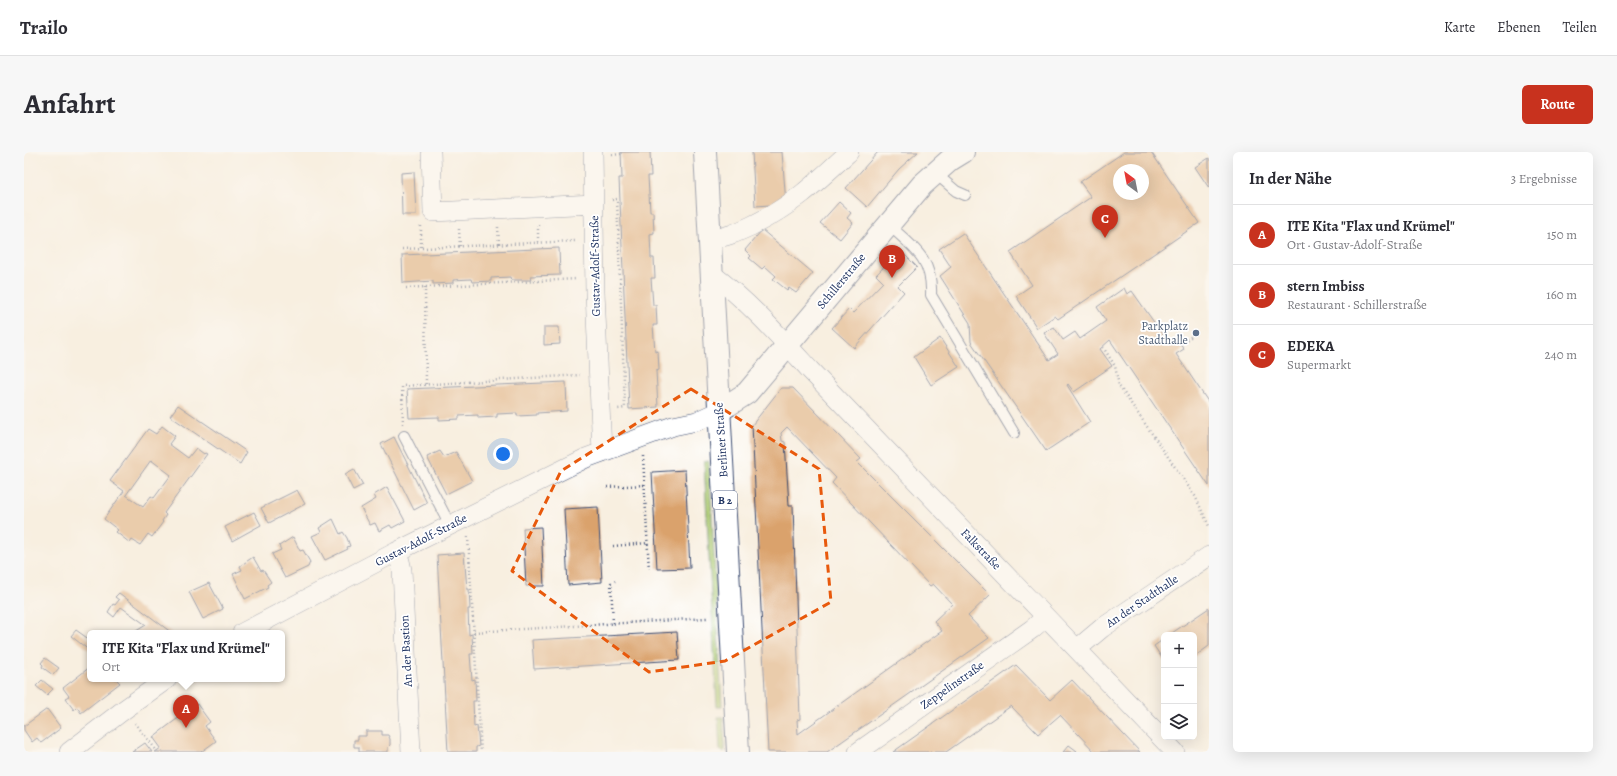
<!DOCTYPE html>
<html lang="de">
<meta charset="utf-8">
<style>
:root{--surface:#fff;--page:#f7f7f7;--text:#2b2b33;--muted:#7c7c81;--line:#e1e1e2;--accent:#c8321e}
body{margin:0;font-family:Alegreya,serif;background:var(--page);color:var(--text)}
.controls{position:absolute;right:12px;bottom:12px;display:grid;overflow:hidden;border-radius:6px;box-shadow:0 4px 16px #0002}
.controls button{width:36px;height:36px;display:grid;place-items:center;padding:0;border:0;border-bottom:1px solid var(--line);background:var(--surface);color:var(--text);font:20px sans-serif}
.compass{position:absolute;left:1089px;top:12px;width:36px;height:36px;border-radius:50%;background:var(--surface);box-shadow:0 4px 16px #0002;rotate:328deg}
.you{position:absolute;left:479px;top:302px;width:14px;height:14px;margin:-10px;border:3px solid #fff;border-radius:50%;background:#1a73e8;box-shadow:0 0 0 6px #1a73e833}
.badge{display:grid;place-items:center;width:26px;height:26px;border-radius:50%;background:var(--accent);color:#fff;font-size:13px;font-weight:700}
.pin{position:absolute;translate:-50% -33px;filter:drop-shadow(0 1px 2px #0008)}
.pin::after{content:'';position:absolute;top:21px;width:14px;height:12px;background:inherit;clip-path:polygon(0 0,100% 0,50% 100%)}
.popup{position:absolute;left:63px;top:478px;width:198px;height:52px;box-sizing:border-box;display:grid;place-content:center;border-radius:6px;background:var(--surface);filter:drop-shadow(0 1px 3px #0005);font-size:13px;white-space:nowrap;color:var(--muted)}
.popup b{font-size:15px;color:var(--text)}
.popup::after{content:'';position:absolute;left:50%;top:100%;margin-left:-8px;border:8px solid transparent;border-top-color:var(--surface)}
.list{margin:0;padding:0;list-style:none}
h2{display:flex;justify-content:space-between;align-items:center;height:52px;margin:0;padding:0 16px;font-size:17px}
h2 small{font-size:13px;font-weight:400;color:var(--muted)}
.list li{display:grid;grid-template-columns:26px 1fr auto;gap:12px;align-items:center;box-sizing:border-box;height:60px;padding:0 16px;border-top:1px solid var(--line)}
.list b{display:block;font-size:15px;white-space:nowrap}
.list p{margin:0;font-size:13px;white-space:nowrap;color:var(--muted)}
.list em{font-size:13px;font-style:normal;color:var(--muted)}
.icon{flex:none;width:22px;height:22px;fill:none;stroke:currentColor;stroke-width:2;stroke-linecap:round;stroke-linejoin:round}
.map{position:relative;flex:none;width:1185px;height:600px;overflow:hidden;border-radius:6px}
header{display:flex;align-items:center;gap:24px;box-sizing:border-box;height:56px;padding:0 20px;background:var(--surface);border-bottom:1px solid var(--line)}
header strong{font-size:19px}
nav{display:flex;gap:22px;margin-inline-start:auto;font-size:14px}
.intro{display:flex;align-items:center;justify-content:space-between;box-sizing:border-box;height:96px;padding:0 24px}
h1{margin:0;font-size:28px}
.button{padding:10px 18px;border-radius:6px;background:var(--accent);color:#fff;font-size:14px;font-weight:700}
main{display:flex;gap:24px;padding:0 24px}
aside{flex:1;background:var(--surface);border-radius:6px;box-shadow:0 4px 16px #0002}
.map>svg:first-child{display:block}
.green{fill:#b0cd74;stroke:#667e69}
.building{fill:#daa26c;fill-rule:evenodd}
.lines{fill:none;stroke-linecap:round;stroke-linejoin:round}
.lane-casing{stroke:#3c4c72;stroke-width:12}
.street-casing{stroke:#3c4c72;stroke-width:20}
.secondary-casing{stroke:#3c4c72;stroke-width:24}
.primary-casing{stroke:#3c4c72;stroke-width:24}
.path{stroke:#3c4c72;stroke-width:2.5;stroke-dasharray:1 3;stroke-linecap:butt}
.lane{stroke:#fff;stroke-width:10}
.street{stroke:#fff;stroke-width:19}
.secondary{stroke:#fff;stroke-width:22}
.primary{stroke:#fff;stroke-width:22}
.marked{fill:none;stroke:#e8590c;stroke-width:3;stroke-dasharray:8 5;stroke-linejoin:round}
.service-dot{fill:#5c6f8a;stroke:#fff;stroke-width:1.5}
.labels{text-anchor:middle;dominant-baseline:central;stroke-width:3.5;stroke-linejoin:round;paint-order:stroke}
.shield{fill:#fff;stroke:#5f6d8e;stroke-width:1}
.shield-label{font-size:11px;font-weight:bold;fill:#1b2f5e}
.street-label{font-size:12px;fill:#1b2f5e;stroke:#fff}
.service-label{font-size:12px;fill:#4e5e75;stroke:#fff;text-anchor:end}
</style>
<header>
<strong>Trailo</strong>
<nav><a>Karte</a><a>Ebenen</a><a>Teilen</a></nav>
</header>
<div class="intro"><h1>Anfahrt</h1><a class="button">Route</a></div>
<main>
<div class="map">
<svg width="1185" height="600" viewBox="0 0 1185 600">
<rect width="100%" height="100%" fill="#fff"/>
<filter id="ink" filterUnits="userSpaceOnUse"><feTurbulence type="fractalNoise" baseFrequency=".025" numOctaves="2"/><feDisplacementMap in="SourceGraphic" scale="8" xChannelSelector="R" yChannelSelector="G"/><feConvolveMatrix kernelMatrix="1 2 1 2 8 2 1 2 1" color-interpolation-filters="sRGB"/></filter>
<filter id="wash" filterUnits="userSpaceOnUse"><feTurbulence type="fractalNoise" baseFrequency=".012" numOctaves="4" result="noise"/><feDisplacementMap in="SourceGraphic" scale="16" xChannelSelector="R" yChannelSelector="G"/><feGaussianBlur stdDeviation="0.9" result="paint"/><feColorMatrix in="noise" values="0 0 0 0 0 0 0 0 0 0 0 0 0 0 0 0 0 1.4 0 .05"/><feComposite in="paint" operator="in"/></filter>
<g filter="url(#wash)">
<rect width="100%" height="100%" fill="#f8efe0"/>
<path class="green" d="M685 309 698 555H693L680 310Z
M694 565H699L701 593 700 600 696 598Z"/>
<g id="blocks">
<path class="building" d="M597 0H626L627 24H624L626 60H629L630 81 626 82 627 106H630L631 126H627L629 153H632L633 173H629L631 200 634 199 635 218 632 219 634 255 605 257 595 26H598Z
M728 0H758L762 52 731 54Z
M854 0H894L875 17 843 55 822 36Z
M1100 0H1127L1175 71 1034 167 1031 164 1013 176 992 144 1008 133 986 100 1067 45 1056 30ZM1095 18H1119V42H1095Z
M1185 6V36L1171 15Z
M390 20 392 63H378L377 21Z
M815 50 827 61 823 66 829 71 816 87 796 71Z
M738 78 789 121 772 141 765 136 763 138 749 127 752 124 741 114 738 117 725 106 727 104 721 98Z
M939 81 1025 208 1034 202 1020 181 1030 175 1039 188 1051 180 1056 187 1082 169 1073 155 1100 136 1103 142 1108 139 1146 193 1154 188 1160 197 1152 202 1185 251V334L1086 188 1076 197 1088 214 1050 240 1044 232 1043 233 1066 270 1022 299 947 190 946 171 916 124 927 115 915 97Z
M535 96 536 123 506 124 507 128H487L486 125 467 126V129L448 130 447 127 429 128V131L409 132V129L379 131 378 103Z
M876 98 893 115 874 134 880 140 830 196 808 176 825 157 829 161 859 130 852 123Z
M520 175H535L536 192 520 193Z
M916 186 935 215 907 233 890 205Z
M542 230 543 259 513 261V263L493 264V261L473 262V265L454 266V263L435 264V267L415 268V265L385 266 383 237Z
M757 236H769L837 307 833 310 966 443 944 464 965 486 803 600H744L728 273ZM763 275 812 326 808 331 906 434 909 432 928 452 910 469 918 479 774 582 773 568 776 567 769 354H765L761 290 758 289 757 281Z
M154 253 223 300 216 312 146 264Z
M138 274 151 284 145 292 164 306 172 296 180 302 181 301 183 302 140 361 142 363 138 369 139 370 128 385 124 382 116 393 108 388 106 391 92 380 94 378 80 367 100 339 86 329 124 277 132 282ZM127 308 147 323 130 346 127 344 119 355 102 343Z
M370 285 403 351 390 358 357 292Z
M416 299 420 305 432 300 448 329 422 342 403 305Z
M330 317 339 333 329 338 321 322Z
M661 318 666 416 633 417 628 320Z
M363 335 381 369 368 376 366 373 355 379 351 371 346 373 337 356 352 347 350 343Z
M273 338 281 352 245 371 237 356Z
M574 355 578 430 544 433 540 357Z
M230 360 237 373 208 389 201 375Z
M309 367 316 382 319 380 323 386 326 394 323 395 324 397 301 408 288 384 297 380 295 376Z
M517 375 520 434H502L499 376Z
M269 385 276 399 279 398 286 410 284 415 261 426 248 402 257 398 255 394Z
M440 401 443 437H445L446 457H444L445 483 448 482 449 502H446L448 528 451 527 452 549H449L450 575 453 574 455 594 452 595V600H424L413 403Z
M229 405 237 419 239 418 247 430 243 433 244 435 221 447 209 422 218 418 216 414Z
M185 431 199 457 179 467 165 440Z
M95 441 148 481H109L122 473 97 455 90 465 84 460 89 452 91 453 95 448 91 445Z
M1185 456V494L1170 505V483H1145Z
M52 478 66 488V499L47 484Z
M653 480 655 508 510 517 508 488Z
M1140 487V509L1130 494Z
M21 506 35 516 29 523 18 515 19 513 17 511Z
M992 513 1026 548 1048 528 1116 600H1071L1036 563 1014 582 987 554 922 600H869Z
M66 515V527H92L96 531 57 561 53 555 50 558 41 546 45 544 39 536Z
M18 528 29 537 23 543 12 534Z
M173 552 186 570 181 574 192 589 177 600H131L137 596 129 585Z
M23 557 37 576 17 591 13 586 8 590 0 578V574Z
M342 579H358V583H364L366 587V593L364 595V600H335V595H330V588H334V584H342Z
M121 591 128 600H108Z
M1045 593 1053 599 1052 600H1039Z"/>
</g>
</g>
<g filter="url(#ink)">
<use href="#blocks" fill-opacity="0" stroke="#3c4c72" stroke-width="1"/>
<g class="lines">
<defs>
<path id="lane" d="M911 21 932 39 941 43
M865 73C889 95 909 107 907 143L990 281
M380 284 426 373"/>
<path id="street" d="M407 0 409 60 570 52
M569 0 571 140 578 300
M686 87C701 86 714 80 727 74 768 54 792 31 825 0
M688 122C725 150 755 184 786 218L1151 600
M372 400 376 409 378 418 387 600
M218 481 372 400 562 306 649 274 673 269 695 259
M1053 497 1078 476 1185 404
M45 600 101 557 143 527
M834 600 1008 477 1022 465"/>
<path id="secondary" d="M695 259 723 241 898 33 926 8 939 0"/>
<path id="primary" d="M681 0 714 600"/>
</defs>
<use href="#lane" class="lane-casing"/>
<use href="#street" class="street-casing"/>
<use href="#secondary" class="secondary-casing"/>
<use href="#primary" class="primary-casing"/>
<path class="path" d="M588 3 597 2
M588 48 593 47 601 256 594 257
M514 73V91
M397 74V96
M474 75 475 92
M435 77 436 94
M378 97 551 89
M401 135 402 232
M382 136 553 127
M1156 192 1174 180
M1079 195 1091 214 1095 234 1171 344 1185 374
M379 272 378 234 556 223
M619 304 625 419
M583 335 620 333
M444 385 457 600
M589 394 624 391
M589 471 587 431 591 429
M450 480 683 466
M111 571 133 599"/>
<use href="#lane" class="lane"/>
<use href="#street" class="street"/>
<use href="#secondary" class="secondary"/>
<use href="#primary" class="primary"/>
</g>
</g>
<path d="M0 0H1185V600H0ZM667 237 795 317 807 450 701 509 625 520 488 419 537 319Z" fill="#f8efe0" fill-opacity=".55" fill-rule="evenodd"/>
<path class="marked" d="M667 237 795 317 807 450 701 509 625 520 488 419 537 319Z"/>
<circle class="service-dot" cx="1172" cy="181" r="4"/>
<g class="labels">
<rect class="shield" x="689" y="339" width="24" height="18" rx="3"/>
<g class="shield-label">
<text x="701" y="348">B 2</text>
</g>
<g class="street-label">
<text transform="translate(571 114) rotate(-91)">Gustav-Adolf-Straße</text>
<text transform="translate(817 129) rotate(-50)">Schillerstraße</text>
<text transform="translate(697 288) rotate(-94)">Berliner Straße</text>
<text transform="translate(397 388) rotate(-27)">Gustav-Adolf-Straße</text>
<text transform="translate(957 397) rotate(46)">Falkstraße</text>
<text transform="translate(1118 449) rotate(-34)">An der Stadthalle</text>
<text transform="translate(382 499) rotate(-93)">An der Bastion</text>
<text transform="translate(928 533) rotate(-35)">Zeppelinstraße</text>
</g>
<g class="service-label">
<text x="1164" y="174">Parkplatz<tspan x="1164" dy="14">Stadthalle</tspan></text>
</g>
</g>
</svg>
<div class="controls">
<button>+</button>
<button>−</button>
<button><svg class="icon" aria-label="layers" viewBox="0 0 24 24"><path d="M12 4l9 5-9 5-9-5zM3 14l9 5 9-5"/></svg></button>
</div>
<svg class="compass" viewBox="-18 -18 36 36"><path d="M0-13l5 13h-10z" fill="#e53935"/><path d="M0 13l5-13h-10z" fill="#7c7c81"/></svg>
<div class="you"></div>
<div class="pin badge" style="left:162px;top:576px">A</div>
<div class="popup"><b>ITE Kita &quot;Flax und Krümel&quot;</b>Ort</div>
<div class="pin badge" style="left:868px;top:126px">B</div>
<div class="pin badge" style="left:1081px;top:86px">C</div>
</div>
<aside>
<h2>In der Nähe<small>3 Ergebnisse</small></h2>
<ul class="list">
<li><span class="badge">A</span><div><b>ITE Kita &quot;Flax und Krümel&quot;</b><p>Ort · Gustav-Adolf-Straße</p></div><em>150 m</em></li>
<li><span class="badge">B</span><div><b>stern Imbiss</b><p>Restaurant · Schillerstraße</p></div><em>160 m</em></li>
<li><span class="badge">C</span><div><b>EDEKA</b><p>Supermarkt</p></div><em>240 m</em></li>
</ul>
</aside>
</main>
